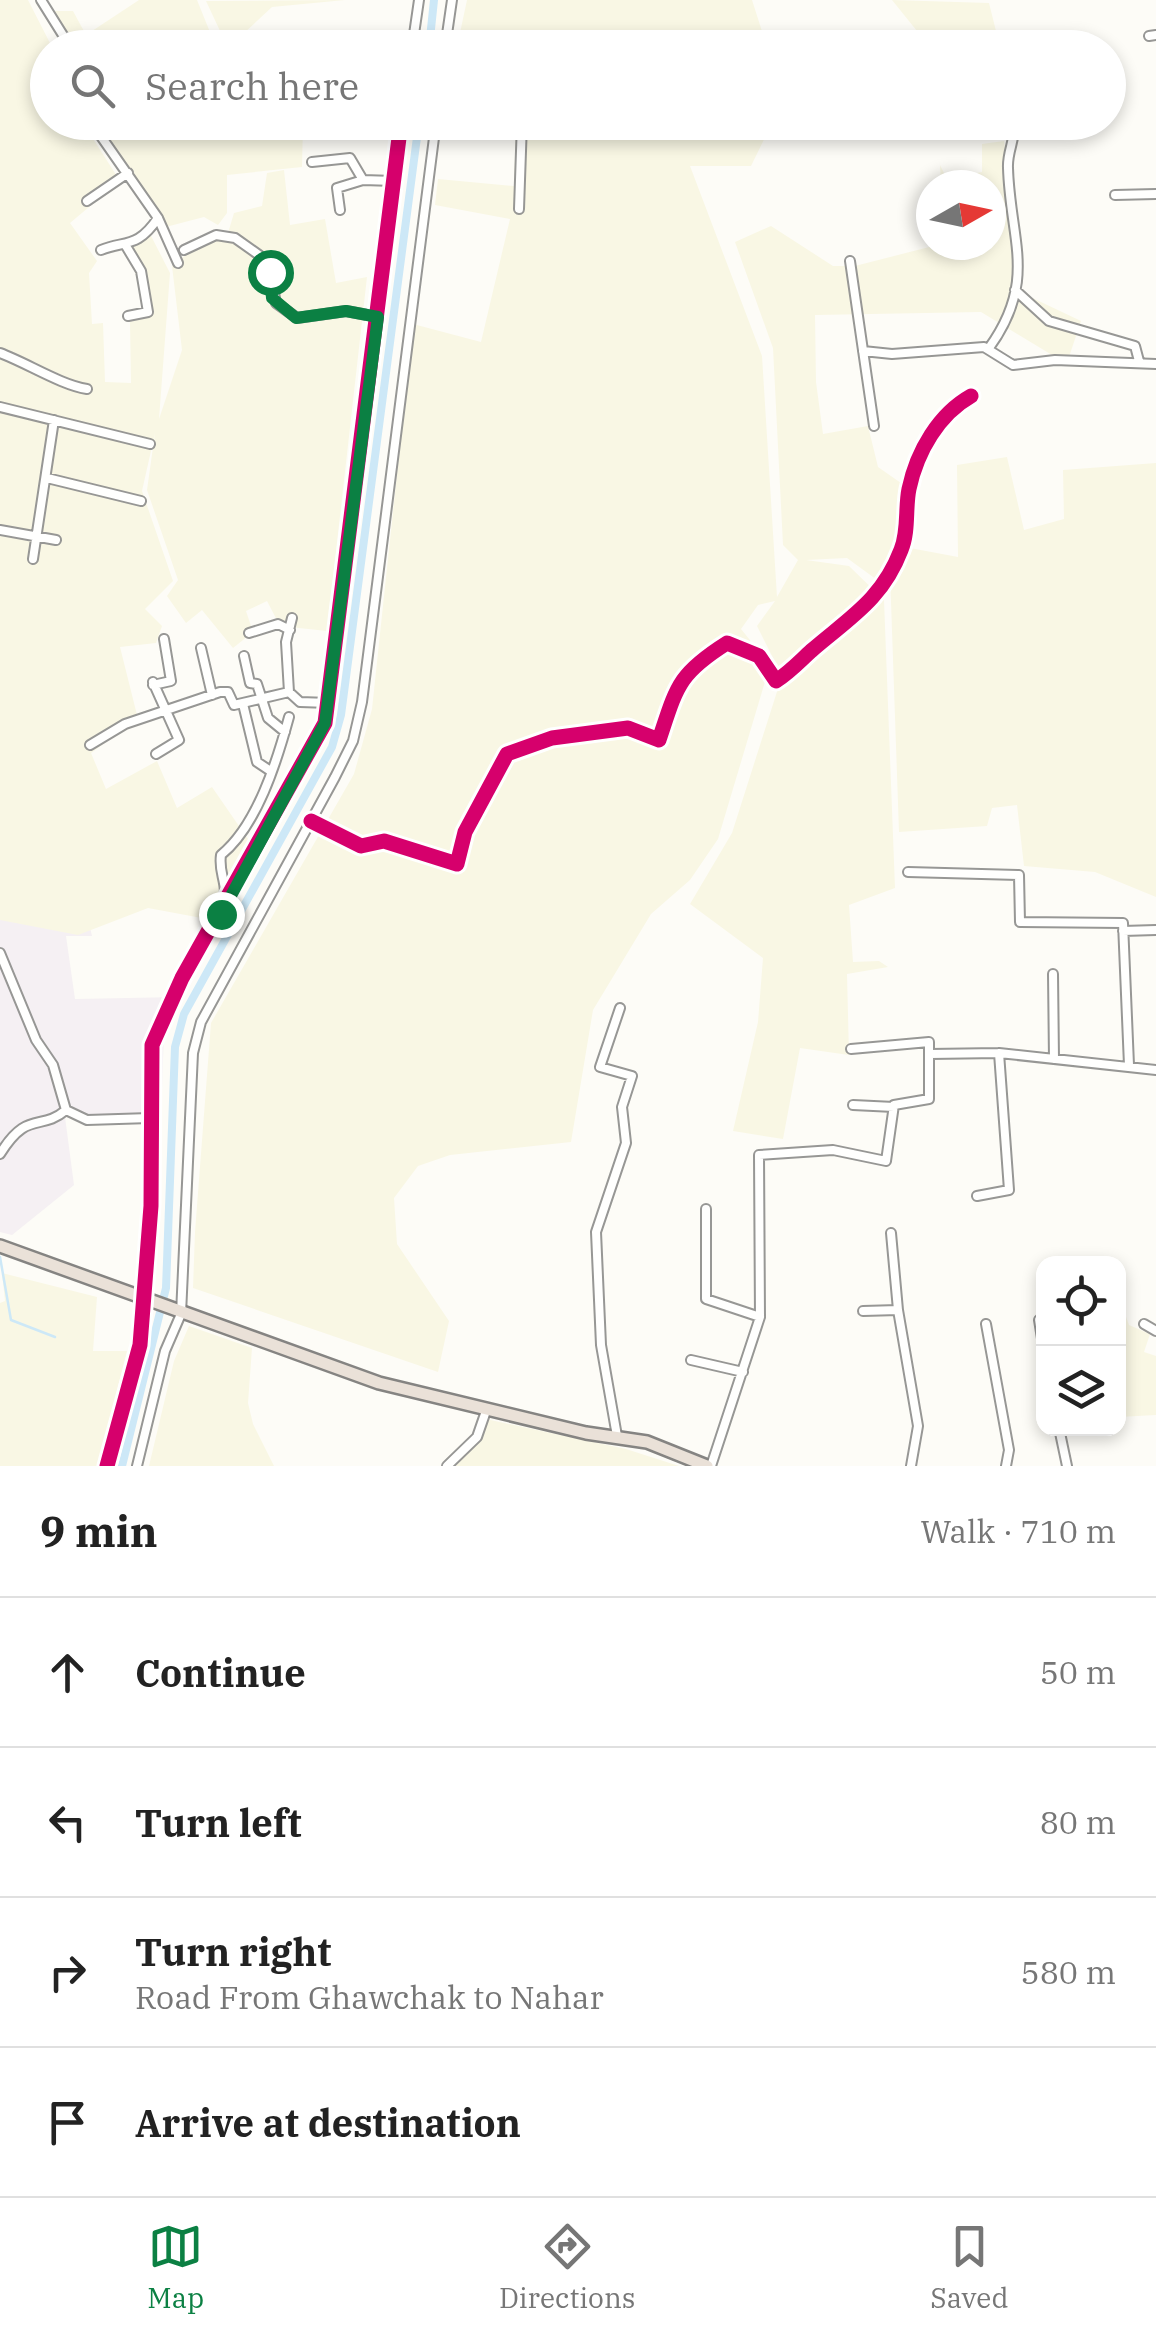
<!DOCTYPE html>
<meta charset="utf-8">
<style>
:root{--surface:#fff;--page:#f6f6f6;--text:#222;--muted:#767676;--line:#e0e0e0;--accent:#0b8043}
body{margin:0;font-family:"IBM Plex Serif",serif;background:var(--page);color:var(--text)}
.controls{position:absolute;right:30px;bottom:30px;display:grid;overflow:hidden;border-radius:20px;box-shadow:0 5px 15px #0003}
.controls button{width:90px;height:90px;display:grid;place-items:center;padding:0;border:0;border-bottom:2px solid var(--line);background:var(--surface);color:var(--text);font:50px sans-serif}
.compass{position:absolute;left:916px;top:170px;width:90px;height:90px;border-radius:50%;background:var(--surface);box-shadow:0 5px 15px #0003;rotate:81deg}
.stop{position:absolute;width:30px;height:30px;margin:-22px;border:8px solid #0b8043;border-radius:50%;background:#fff}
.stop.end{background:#0b8043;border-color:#fff;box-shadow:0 2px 10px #0008}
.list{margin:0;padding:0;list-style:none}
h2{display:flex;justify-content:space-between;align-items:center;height:130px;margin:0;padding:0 40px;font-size:42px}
h2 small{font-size:32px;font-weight:400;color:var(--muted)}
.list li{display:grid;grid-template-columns:65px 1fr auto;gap:30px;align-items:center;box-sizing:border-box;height:150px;padding:0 40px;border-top:2px solid var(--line)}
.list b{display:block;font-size:38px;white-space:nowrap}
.list p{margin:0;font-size:32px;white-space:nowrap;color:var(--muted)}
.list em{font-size:32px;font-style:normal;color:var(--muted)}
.icon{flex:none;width:55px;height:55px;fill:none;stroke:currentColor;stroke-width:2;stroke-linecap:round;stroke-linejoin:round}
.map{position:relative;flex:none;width:1156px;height:1466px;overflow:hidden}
.search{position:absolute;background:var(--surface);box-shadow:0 5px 15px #0003;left:30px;right:30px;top:30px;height:110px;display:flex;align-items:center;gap:25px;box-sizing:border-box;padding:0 35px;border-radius:55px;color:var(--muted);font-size:38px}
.sheet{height:730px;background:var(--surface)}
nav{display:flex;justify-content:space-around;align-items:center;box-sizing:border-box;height:140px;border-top:2px solid var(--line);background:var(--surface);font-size:28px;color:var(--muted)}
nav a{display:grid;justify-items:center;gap:5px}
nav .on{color:var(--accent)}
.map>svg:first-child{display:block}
.industrial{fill:#f5f0f3}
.farmland{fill:#f9f7e4}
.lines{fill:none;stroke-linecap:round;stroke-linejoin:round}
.stream{stroke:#cde8f7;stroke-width:2.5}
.canal{stroke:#cde8f7;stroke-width:8}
.minor-casing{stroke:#979795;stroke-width:12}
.highway-casing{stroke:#858482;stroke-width:16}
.minor{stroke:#fffffe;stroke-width:8}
.highway{stroke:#eae1d8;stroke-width:11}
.cycleway-casing{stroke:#fff;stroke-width:21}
.cycleway{stroke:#d6006c;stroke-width:15}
.route{stroke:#0b8043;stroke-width:12}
</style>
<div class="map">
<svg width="1156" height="1466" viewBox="0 0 1156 1466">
<rect width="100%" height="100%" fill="#fdfcf7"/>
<path class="industrial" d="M73 855 92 936H66L75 999 179 997 164 1030 161 1119 65 1117 74 1185 12 1235 0 1232V872Z"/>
<path class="farmland" d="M0 0H28L52 47 48 48V122L83 123 120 181 70 223 97 261 89 273 92 324 103 323 105 382 131 383 130 322 148 310 126 247 148 230 170 273 159 419 182 350 172 266 213 233H228L234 213 262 206 267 173 284 170 290 225 325 219 336 283 367 277 327 631 280 626 267 601 246 611 253 632 233 648 202 610 186 623 167 596 178 580 147 490 155 433 142 491 173 581 145 609 162 626 156 643 120 647 138 719 91 753 106 789 157 761 177 808 212 787 250 842 207 919 148 908 78 935 0 920Z
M139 0H197L216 47H64L45 11H73L86 35Z
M345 0 272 7 228 48 206 1Z
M467 0H752L767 47H457Z
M892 0 989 3 1000 47H941L939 33 917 31Z
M89 123H303L302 167 227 175V213L218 225 204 217 158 229Z
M516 123H772L751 166H690L762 356 777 597 798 560 783 545 773 348 735 242 771 226 833 266H855L937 245H991V185H941L940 165 947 179 982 172V144L1004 141 1022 293 1081 321 1069 357 1057 358 981 312 815 315 816 382 823 434 868 426 878 467 911 490 884 585 847 558 806 560 849 566 884 600 895 888 849 905 853 962 879 961 888 967 847 974 849 1055 800 1048 783 1139 733 1131 758 1022 763 958 690 904 732 833 782 676 757 626 775 601 758 605 741 629 770 665 718 839 690 880 651 914 593 1010 571 1142 450 1155 418 1166 394 1198 397 1244 449 1321 438 1372 193 1288 195 1232 211 1023 354 774 372 709 413 324 481 342 510 219 435 205 438 179 514 186Z
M1007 457 1024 530 1064 519 1063 470 1156 463V897L1095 872 1024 866 1017 805 992 808 987 826 899 832 890 573 910 548 958 557 957 465Z
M2 1273 97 1297 93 1351H127L98 1466H0V1303L5 1301Z
M1119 1298 1129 1325 1150 1334 1144 1352 1156 1356V1415L1119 1417Z
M189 1326 252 1348 248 1403 253 1424 274 1466H149L174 1361Z
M486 1419 626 1449 679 1466H454L477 1445Z"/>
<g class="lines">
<path class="stream" d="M0 1257 11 1320 55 1337"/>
<path class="canal" d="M429 48 434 0
M122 1466 166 1288 175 1047 184 1014 332 747 341 715 419 122"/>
<defs>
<path id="minor" d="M41 0 71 48
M1149 36 1156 35
M412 48 419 0
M445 48 452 0
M91 122 158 218 178 263
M312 162 350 158 363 180 394 181
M1115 195 1156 194
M87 201 128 173
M519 209 522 122
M340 210 337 188 363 180
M126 246 141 271 148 312 128 316
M101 250C125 240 137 249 158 218
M184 250 216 235 235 238 259 255 270 272 276 303 297 318 346 311 378 317
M850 261 874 426
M1015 290 1049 321 1135 346 1139 361
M989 348C1038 280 1010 240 1008 168 1007 151 1016 139 1014 122
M863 351 892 354 984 347 1013 365 1055 360 1156 364
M0 353C27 363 61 385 87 389
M0 407 150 444
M47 478 141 501
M0 530 56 540
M33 559 54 420
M249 633 278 624 290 630
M201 648 212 695
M244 656 250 683 257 684 268 718 285 732
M153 682 179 740 156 754
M153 685 171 681 164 639
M289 692 286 642 292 618
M243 704 257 762 269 770
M90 745 125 724 220 692H228L234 705 289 692 300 702 329 703
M311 821 361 846 384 841 457 864 465 832 507 754 552 738 628 728 659 740C677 686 678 674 727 643L759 656 776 681C790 672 799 662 811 651 849 618 882 600 901 550 909 531 905 508 909 489 917 451 939 414 971 396
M908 872 1019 875 1020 922 1123 923 1129 1065
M223 905C229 882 218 875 221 855 257 826 277 761 289 717
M1123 931 1156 930
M0 953 36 1040 53 1065 66 1110 87 1120 150 1118
M1053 974 1054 1059
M930 1054 999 1053 1156 1070
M853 1105 894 1107
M0 1154C28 1109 40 1132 66 1110
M977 1196 1009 1190 999 1053
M706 1209V1299L760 1317
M891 1233 898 1310 918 1426 911 1466
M863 1311 898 1310
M1039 1320 1044 1351
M986 1324 1009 1450 1006 1466
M1144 1324 1156 1331
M691 1360 743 1372
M1059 1428 1067 1466
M617 1436 601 1345 596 1232 626 1143 622 1107 632 1076 600 1067 620 1008
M107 1466 140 1345 151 1206 152 1045 182 978 325 723 401 122
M137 1466 165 1351 181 1314 193 1053 201 1022 335 777 353 741 362 702 436 122
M447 1466 477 1437 486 1411
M711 1466 760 1317 759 1155 833 1150 886 1161 894 1105 929 1099V1042L851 1049"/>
<path id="highway" d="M0 1246 379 1383 586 1433 647 1442 707 1466"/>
</defs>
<use href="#minor" class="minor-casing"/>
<use href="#highway" class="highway-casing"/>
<use href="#minor" class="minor"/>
<use href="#highway" class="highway"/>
<defs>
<path id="cycleway" d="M311 821 361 846 384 841 457 864 465 832 507 754 552 738 628 728 659 740C677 686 678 674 727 643L759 656 776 681C790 672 799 662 811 651 849 618 882 600 901 550 909 531 905 508 909 489 917 451 939 414 971 396
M107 1466 140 1345 151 1206 152 1045 182 978 325 723 401 122"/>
</defs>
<use href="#cycleway" class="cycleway-casing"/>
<use href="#cycleway" class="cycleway"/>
</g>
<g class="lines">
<path class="route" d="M221 914 325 723 378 317 346 311 296 318 272 298 270 272"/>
</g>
</svg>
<div class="controls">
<button><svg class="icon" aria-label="locate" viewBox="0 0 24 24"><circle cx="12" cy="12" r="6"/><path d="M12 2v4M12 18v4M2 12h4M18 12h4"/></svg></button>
<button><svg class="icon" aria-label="layers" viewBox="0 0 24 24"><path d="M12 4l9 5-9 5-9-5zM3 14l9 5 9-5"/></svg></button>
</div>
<svg class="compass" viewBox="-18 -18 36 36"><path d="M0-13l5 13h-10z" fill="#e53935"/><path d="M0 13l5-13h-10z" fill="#767676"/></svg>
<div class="stop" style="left:270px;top:272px"></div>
<div class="stop end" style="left:221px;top:914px"></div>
<div class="search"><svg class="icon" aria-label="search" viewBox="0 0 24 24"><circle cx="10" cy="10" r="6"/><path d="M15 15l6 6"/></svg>Search here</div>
</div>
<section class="sheet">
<h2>9 min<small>Walk · 710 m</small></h2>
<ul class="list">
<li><svg class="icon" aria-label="ahead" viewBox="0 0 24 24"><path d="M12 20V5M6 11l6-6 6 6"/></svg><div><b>Continue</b></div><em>50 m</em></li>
<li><svg class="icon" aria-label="left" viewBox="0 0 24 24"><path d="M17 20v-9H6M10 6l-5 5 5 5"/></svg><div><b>Turn left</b></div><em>80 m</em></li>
<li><svg class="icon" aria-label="right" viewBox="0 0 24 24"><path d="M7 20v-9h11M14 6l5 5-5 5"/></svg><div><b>Turn right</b><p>Road From Ghawchak to Nahar</p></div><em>580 m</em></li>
<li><svg class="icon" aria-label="arrive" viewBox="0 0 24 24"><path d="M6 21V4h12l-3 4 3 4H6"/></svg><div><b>Arrive at destination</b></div></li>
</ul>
</section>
<nav>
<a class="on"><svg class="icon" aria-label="map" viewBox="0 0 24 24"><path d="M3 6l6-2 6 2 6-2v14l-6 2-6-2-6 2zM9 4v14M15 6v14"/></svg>Map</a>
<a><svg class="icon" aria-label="directions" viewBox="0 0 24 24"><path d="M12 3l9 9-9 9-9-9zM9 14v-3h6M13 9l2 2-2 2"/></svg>Directions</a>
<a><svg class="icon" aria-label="saved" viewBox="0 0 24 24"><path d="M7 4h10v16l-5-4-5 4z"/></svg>Saved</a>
</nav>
